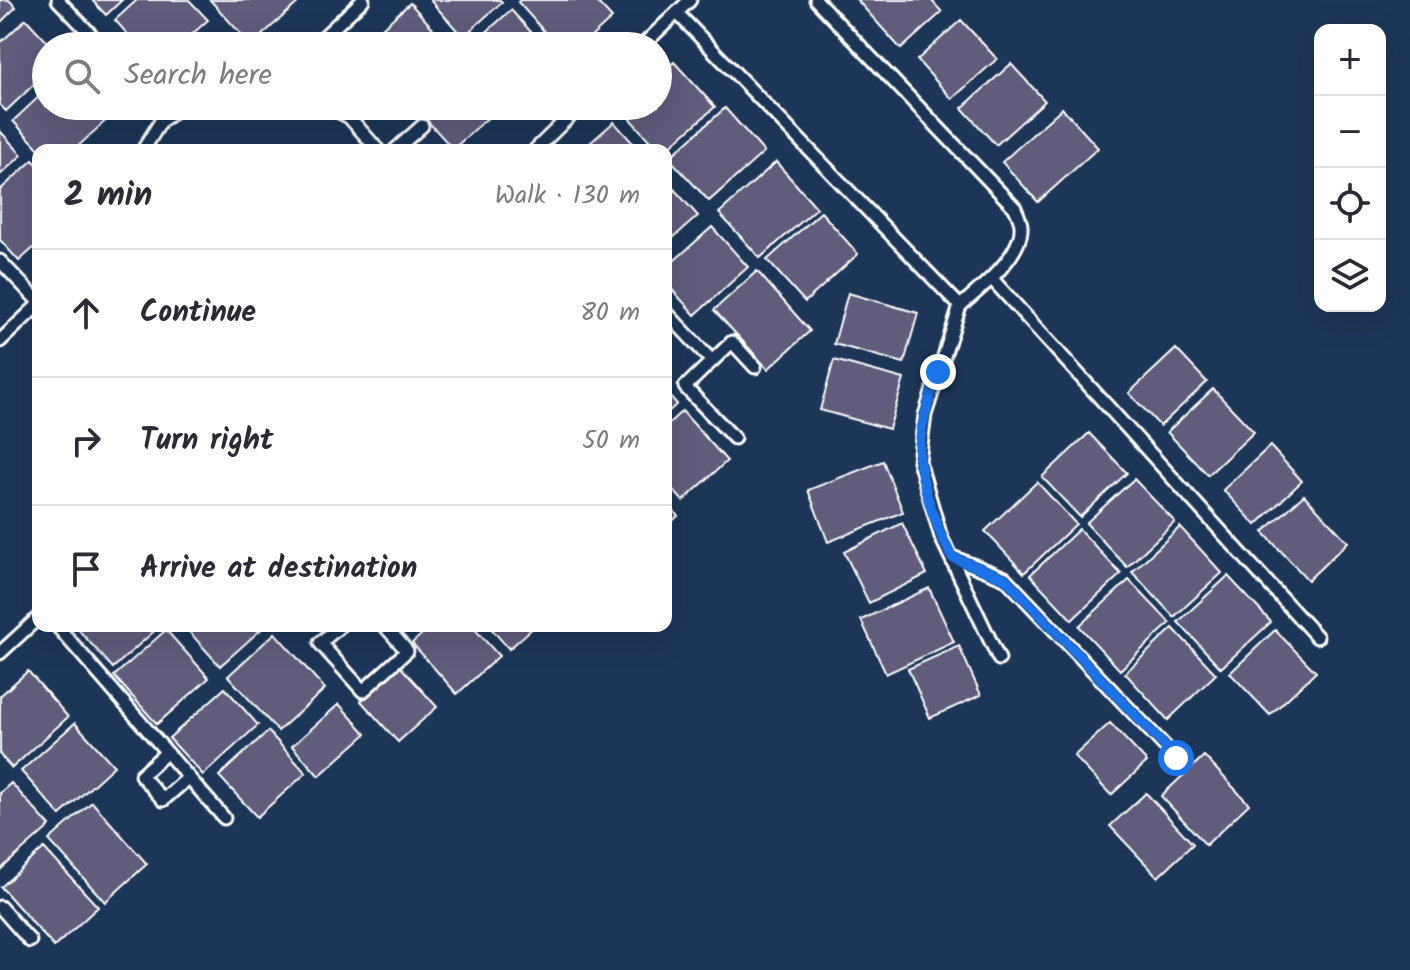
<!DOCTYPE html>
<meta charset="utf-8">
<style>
:root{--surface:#fff;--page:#f7f7f7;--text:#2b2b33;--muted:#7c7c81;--line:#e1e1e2}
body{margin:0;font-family:Kalam,sans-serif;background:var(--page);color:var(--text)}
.controls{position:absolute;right:24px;top:24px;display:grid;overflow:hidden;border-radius:16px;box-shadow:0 8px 32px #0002}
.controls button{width:72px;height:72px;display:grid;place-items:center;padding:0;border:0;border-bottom:2px solid var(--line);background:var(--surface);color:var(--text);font:40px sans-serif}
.stop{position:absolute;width:24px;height:24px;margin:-18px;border:6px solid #1a73e8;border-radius:50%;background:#fff}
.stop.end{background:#1a73e8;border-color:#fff;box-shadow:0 2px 8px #0008}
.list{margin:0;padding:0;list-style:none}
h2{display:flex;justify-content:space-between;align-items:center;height:104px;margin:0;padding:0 32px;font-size:34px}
h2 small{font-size:26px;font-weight:400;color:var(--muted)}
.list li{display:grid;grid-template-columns:52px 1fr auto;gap:24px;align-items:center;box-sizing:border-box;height:128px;padding:0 32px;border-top:2px solid var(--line)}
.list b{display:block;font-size:30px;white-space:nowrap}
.list em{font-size:26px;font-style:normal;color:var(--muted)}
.icon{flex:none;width:44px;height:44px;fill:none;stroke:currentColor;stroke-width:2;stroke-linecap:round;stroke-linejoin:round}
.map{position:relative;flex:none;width:1410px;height:970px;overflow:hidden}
.search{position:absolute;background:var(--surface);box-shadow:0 8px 32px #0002;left:32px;top:32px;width:640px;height:88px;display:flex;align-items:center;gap:20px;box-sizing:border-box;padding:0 28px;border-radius:44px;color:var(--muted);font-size:30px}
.panel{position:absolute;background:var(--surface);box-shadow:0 8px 32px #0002;left:32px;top:144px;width:640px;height:488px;border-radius:16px}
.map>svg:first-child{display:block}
.building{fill:#5e5c7c;stroke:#fff;stroke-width:2}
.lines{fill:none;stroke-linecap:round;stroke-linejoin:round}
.lane-casing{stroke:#fff;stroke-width:17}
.lane{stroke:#1d3557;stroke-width:11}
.route{stroke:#1a73e8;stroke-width:10}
</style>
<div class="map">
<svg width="1410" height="970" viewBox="0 0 1410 970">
<rect width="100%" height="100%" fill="#1d3557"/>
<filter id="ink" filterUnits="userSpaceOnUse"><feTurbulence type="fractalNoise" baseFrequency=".0125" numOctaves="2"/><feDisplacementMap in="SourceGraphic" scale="16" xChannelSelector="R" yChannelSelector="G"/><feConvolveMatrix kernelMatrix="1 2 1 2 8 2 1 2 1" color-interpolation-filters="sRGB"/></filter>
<g filter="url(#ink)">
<path class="building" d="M0 0H9L16 7 0 23Z
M92 0H122L106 15Z
M137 0H189L208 20 179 46H138L115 20Z
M210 0H301L251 45Z
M430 0H500L502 2 463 37Z
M520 0H595L612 18 581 46H557L518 2Z
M857 0H931L942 12 901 49Z
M410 3 449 46H362Z
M511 10 544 46H474L473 44Z
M26 19 51 46H46V73L6 111 0 105V43Z
M961 20 997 59 952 99 917 60Z
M674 62 715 107 666 150H658L621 109 658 106V76Z
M1011 64 1045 101 996 145 962 108Z
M46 90V106H104L112 115 74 150H40L13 121Z
M414 106H501L453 149Z
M725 108 764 152 709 201 669 158Z
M1062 108 1098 148 1038 202 1002 162Z
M614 122 639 150H582Z
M0 131 22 155 0 175Z
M33 160 38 165V244L19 261 0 240V190Z
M776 162 817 208 760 258 719 213Z
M666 180 698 216 666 244Z
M821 212 858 254 805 302 767 260Z
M712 227 748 267 695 315 666 283V268Z
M757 271 810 331 768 369 714 310Z
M848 293 918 313 904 363 834 344Z
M1176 349 1207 382 1160 426 1129 393Z
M834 360 904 379 889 429 820 410Z
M1213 389 1254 432 1208 475 1167 432Z
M666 392 677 404 666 414Z
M682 411 727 461 683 501 666 482V426Z
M1089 433 1127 473 1080 517 1042 477Z
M1270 446 1302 481 1256 525 1223 490Z
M883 461 903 512 828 542 808 490Z
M1134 479 1175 522 1127 567 1086 523Z
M1037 482 1076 524 1024 573 985 531Z
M1304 495 1348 542 1308 580 1263 532Z
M666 502 678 516 666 527Z
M902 523 927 574 869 603 844 552Z
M1180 527 1222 573 1174 617 1132 572Z
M1079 529 1121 574 1072 620 1030 575Z
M1228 576 1271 622 1221 668 1178 622Z
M1129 580 1170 623 1120 670 1079 626Z
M929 588 954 642 886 674 861 620Z
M75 626H160L113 668Z
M184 626H265L220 666Z
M431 626H472L499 656 457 694 412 643Z
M489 626H535L509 649Z
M1173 628 1216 674 1168 720 1125 673Z
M166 630 209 678 157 724 114 676Z
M1275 630 1316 672 1270 715 1230 673Z
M275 633 325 689 278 731 228 676Z
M959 646 981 695 930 718 908 669Z
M399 665 437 707 398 742 361 701Z
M28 671 68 717 12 768 0 755V696Z
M225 688 258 725 203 775 169 738Z
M339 704 366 734 319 776 292 746Z
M75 723 114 766 60 815 21 771Z
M1110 723 1147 762 1111 795 1074 756Z
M268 731 306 773 257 817 219 776Z
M1204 756 1249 804 1206 845 1161 796Z
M11 783 50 826 0 870V793Z
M1146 793 1193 844 1158 877 1110 826Z
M92 802 147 864 105 902 49 840Z
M44 848 98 907 54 947 1 887Z"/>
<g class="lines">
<defs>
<path id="lane" d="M58 0 102 46
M677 13 960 306C980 289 1023 255 1021 226 1021 221 1017 213 1015 208L816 0
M314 46 363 0
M642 46 690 0
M159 106 168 116
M327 106 349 117 378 150
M143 150 161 121 182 106
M395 150 422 126
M535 150 580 106
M0 261 38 301
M992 279 1317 637
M960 306 925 415 919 461 941 537 999 659
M666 312 712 361 732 342 755 367
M0 341 38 305
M712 361 685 387 734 438
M952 557 1005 578 1176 758
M57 626 224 818
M340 626 320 643 363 691 407 651 385 626
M0 653 38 618
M166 753 141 775 163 800 188 778
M0 907 30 941"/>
</defs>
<use href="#lane" class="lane-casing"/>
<use href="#lane" class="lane"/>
</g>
</g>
<g class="lines" filter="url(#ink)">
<path class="route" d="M938 372C930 399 916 435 920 463 925 494 937 529 952 557L1005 578 1176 758"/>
</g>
</svg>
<div class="controls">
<button>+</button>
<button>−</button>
<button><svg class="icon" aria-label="locate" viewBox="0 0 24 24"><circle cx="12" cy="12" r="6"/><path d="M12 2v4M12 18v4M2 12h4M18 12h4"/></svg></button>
<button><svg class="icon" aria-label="layers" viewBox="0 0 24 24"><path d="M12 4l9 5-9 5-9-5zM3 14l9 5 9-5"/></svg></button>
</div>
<div class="stop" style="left:1176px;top:758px"></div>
<div class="stop end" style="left:938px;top:372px"></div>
<div class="search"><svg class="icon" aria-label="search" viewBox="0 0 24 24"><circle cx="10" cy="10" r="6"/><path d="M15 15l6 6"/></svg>Search here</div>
<section class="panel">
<h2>2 min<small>Walk · 130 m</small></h2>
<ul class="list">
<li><svg class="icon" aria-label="ahead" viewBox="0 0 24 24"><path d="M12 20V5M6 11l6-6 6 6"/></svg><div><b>Continue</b></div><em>80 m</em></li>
<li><svg class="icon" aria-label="right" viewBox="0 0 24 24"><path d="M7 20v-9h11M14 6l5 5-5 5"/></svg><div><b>Turn right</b></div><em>50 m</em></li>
<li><svg class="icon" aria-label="arrive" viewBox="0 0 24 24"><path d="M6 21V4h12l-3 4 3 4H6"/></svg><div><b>Arrive at destination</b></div></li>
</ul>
</section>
</div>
